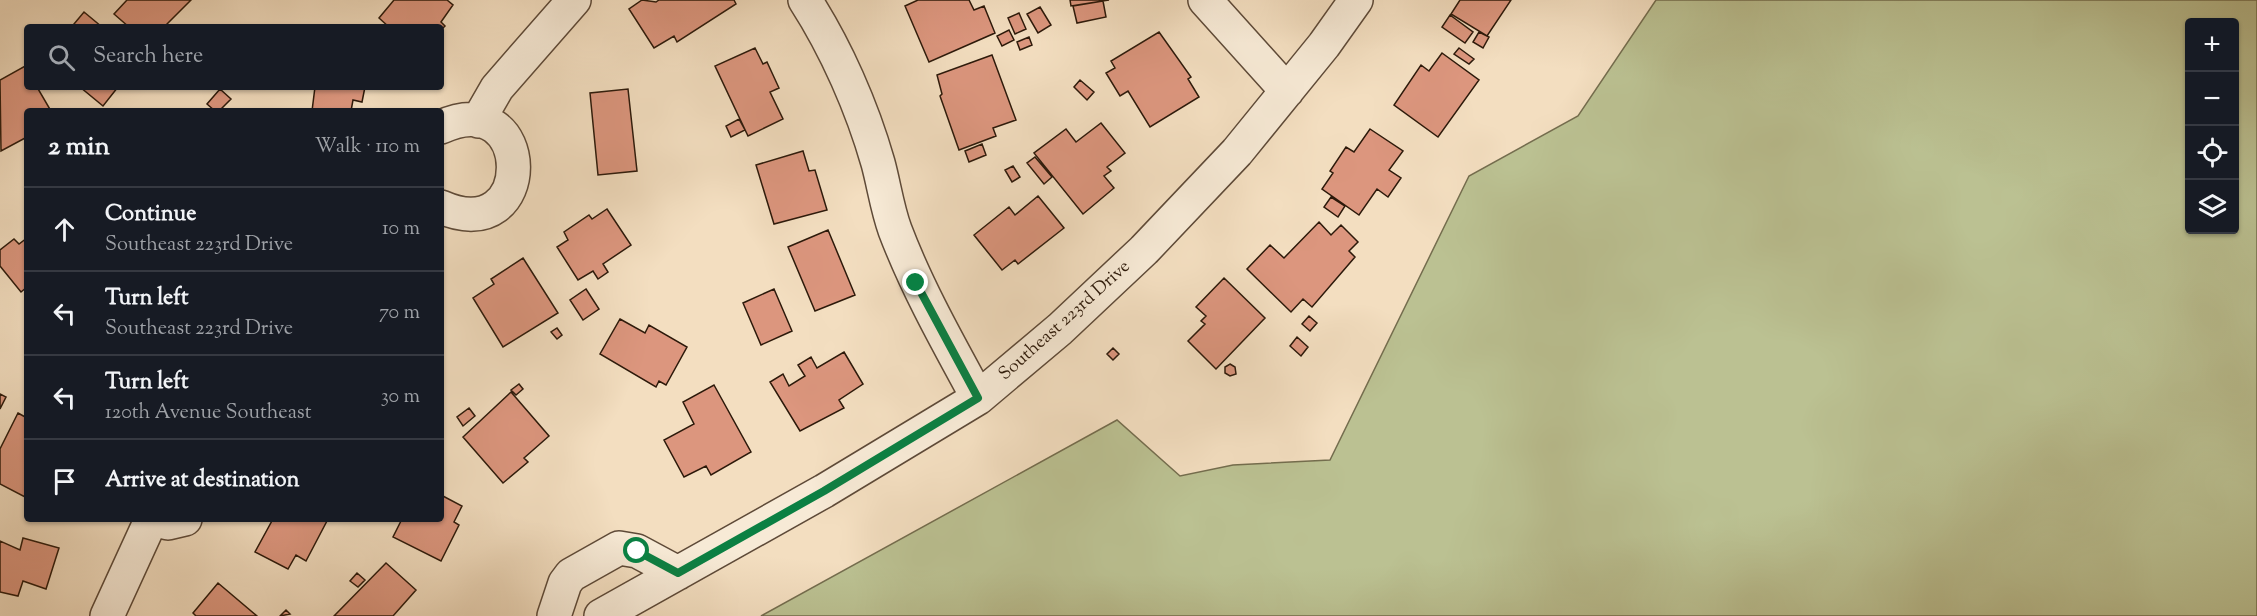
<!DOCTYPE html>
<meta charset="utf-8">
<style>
:root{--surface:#171b24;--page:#20242c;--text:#f1f3f6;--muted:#9ea1a6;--line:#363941}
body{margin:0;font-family:"Sorts Mill Goudy",serif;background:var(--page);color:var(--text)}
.controls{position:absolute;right:18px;top:18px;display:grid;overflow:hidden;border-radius:6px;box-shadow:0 2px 4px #0004}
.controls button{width:54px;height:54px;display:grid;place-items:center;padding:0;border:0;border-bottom:2px solid var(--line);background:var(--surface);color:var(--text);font:30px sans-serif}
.stop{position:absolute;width:18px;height:18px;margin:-14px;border:4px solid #0b8043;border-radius:50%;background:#fff}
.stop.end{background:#0b8043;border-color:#fff;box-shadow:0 2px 6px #0008}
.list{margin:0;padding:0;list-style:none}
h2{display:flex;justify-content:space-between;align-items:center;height:78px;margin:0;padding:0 24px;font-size:26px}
h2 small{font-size:20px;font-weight:400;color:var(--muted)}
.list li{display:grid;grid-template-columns:39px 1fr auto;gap:18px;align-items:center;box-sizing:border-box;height:84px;padding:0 24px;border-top:2px solid var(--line)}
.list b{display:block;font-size:22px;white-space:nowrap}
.list p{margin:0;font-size:20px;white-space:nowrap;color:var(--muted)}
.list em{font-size:20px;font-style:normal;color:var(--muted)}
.icon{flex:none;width:33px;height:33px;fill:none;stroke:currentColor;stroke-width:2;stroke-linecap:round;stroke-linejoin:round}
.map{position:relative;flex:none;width:2257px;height:616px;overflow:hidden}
.search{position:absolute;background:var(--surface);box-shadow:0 2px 4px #0004;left:24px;top:24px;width:420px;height:66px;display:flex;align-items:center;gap:15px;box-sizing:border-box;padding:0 21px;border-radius:6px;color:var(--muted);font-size:22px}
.panel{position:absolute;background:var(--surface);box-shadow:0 2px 4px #0004;left:24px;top:108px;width:420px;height:414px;border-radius:6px}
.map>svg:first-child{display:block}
.green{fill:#bbc192;stroke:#746d4e;stroke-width:1.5;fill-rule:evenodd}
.building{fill:#dc967e;stroke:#2c190a;stroke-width:1.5}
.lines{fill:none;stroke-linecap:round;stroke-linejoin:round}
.minor-casing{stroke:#5e4a38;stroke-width:36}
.minor{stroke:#f7ead6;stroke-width:33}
.route{stroke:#0b8043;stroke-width:8}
.labels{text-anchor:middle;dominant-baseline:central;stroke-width:5;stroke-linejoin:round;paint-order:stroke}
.street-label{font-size:18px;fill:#2c190a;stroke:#f7ead6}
</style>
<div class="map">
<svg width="2257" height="616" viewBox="0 0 2257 616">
<rect width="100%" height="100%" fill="#f3dec0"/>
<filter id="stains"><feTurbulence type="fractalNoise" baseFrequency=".00333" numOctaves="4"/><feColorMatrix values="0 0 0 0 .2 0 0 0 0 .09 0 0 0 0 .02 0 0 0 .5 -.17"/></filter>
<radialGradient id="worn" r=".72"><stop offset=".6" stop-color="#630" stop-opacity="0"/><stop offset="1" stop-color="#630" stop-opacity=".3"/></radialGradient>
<path class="green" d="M1656 0H2257V616H761L1117 420 1180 476 1233 465 1330 460 1469 176 1578 116ZM2234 22V230H2190V22Z"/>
<path class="building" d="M127 0H191L164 27H129L114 14Z
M394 0H447L453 5 441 22 445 26 441 30V27H389L379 18Z
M642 0 656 2 659 0H734L736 4 677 42 674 36 654 48 629 9Z
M918 0H969L974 10 984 6 995 33 929 62 905 6Z
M1070 0H1109L1071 6Z
M1460 0H1511L1487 36 1451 14Z
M1103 1 1106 17 1077 23 1073 6Z
M1040 7 1051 25 1038 33 1027 14Z
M84 12 102 27H77L74 24Z
M1019 13 1026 29 1015 34 1008 18Z
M1450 15 1473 32 1465 43 1442 27Z
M1009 30 1014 40 1002 46 997 36Z
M1159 32 1191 77 1188 79 1199 97 1150 127 1128 91 1120 96 1106 73 1115 68 1111 61Z
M1479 32 1489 37 1483 48 1473 42Z
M1029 37 1032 45 1020 50 1017 42Z
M755 48 763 64 767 62 779 88 770 92 783 119 748 136 715 66Z
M1459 48 1474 59 1469 64 1454 54Z
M1442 53 1479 80 1438 137 1394 105 1421 65 1429 71Z
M992 55 1016 120 993 128 996 136 959 150 940 96 942 94 937 75Z
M27 65V87H37L51 111H27V137L1 151 0 80Z
M1080 80 1094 92 1087 100 1074 87Z
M80 87H118L103 106Z
M315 87H365L362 102 353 100 351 111H312Z
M220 89 231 99 219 111H215L207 104Z
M628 89 637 171 598 175 590 93Z
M739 119 745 130 731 137 726 126Z
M1101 123 1125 153 1107 167 1111 171 1104 176 1114 188 1083 214 1034 153 1066 129 1076 142Z
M1370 129 1403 151 1389 170 1401 178 1388 197 1377 189 1359 215 1322 189 1333 173 1330 171 1346 147 1354 152Z
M982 144 986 155 969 162 965 151Z
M803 151 809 171 815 170 827 210 774 224 756 165Z
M1035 157 1052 177 1044 184 1027 163Z
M1013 166 1020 177 1012 182 1005 170Z
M1038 196 1064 228 1018 264 1015 260 1002 270 974 235 1009 207 1015 215Z
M1331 197 1345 206 1338 217 1324 207Z
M607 209 631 245 603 264 608 272 598 279 593 271 578 280 557 247 568 240 564 232 589 215 592 219Z
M1319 222 1331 235 1341 225 1358 242 1349 251 1355 257 1312 307 1303 299 1291 312 1247 269 1270 245 1284 258Z
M828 230 855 295 815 311 788 247Z
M27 238V287L21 292 0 266V250L14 239 19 244Z
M523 258 558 313 503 347 473 298 494 284 491 279Z
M1224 278 1265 318 1216 369 1188 341 1205 324 1201 321 1206 316 1196 307Z
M586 289 599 309 583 320 570 300Z
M774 289 792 331 761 345 743 303Z
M1309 316 1317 323 1310 331 1302 324Z
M620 319 645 333 649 325 687 347 666 385 659 381 656 387 600 354Z
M557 328 562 335 557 339 551 332Z
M1297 337 1308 347 1301 356 1290 346Z
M1113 348 1119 354 1113 360 1107 354Z
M844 352 863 384 839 400 844 408 800 431 770 382 783 374 789 386 805 376 798 365 811 357 817 368Z
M1230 364 1235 367 1236 374 1230 376 1225 373V367Z
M519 384 523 389 516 395 511 390Z
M714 385 751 452 711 475 706 466 684 477 664 440 694 424 683 402Z
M511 392 549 436 524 458 528 462 503 483 463 437Z
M0 394 6 397 0 409Z
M469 408 475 416 463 426 457 417Z
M18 413 27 418V498L0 484V449Z
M441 495 462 506 454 522 459 525 441 561 393 537 402 519H441Z
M273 519H328L306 561 296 555 288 569 255 552Z
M23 538 59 548 46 589 23 581 18 596 0 592V541L20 550Z
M386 563 416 590 393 616H334Z
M357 573 365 580 358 587 350 581Z
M218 583 257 616H196L193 613Z
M286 610 290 614 280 616Z"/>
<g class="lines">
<defs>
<path id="minor" d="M805 0C836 48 862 107 878 163 884 185 887 208 895 230 917 288 948 343 978 398
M1205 0 1287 91
M478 121 497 88 574 0
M441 127C536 83 539 250 441 207
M150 519 168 523 185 519
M107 616 151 520
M554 616 565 583 571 575 619 548 637 551 678 573
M601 616 824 491 978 398 1060 329 1144 250 1237 152 1324 45 1356 0"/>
</defs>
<use href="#minor" class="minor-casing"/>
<use href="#minor" class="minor"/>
</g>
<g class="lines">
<path class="route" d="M637 551 678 573 824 491 978 398 916 283"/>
</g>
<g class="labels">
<g class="street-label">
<text transform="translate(1065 321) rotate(-42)">Southeast 223rd Drive</text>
</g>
</g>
<rect width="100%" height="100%" filter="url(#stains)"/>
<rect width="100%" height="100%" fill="url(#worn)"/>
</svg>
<div class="controls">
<button>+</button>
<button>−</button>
<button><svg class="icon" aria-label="locate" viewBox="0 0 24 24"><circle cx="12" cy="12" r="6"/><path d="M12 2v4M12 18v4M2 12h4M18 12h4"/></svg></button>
<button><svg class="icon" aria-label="layers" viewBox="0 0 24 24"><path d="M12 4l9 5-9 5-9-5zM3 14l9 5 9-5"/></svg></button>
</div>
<div class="stop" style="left:637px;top:551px"></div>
<div class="stop end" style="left:916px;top:283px"></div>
<div class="search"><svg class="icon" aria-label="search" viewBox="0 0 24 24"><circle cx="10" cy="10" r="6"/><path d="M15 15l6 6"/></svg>Search here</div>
<section class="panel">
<h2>2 min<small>Walk · 110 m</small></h2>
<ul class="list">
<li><svg class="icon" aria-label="ahead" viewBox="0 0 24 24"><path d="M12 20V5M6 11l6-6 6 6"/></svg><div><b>Continue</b><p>Southeast 223rd Drive</p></div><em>10 m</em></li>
<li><svg class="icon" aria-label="left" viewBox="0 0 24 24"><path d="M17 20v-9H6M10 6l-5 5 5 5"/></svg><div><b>Turn left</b><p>Southeast 223rd Drive</p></div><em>70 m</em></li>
<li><svg class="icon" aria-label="left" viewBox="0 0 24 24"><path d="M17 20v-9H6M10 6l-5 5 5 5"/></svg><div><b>Turn left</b><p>120th Avenue Southeast</p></div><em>30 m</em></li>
<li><svg class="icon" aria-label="arrive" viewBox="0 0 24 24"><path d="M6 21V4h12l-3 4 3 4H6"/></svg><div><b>Arrive at destination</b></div></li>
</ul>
</section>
</div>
